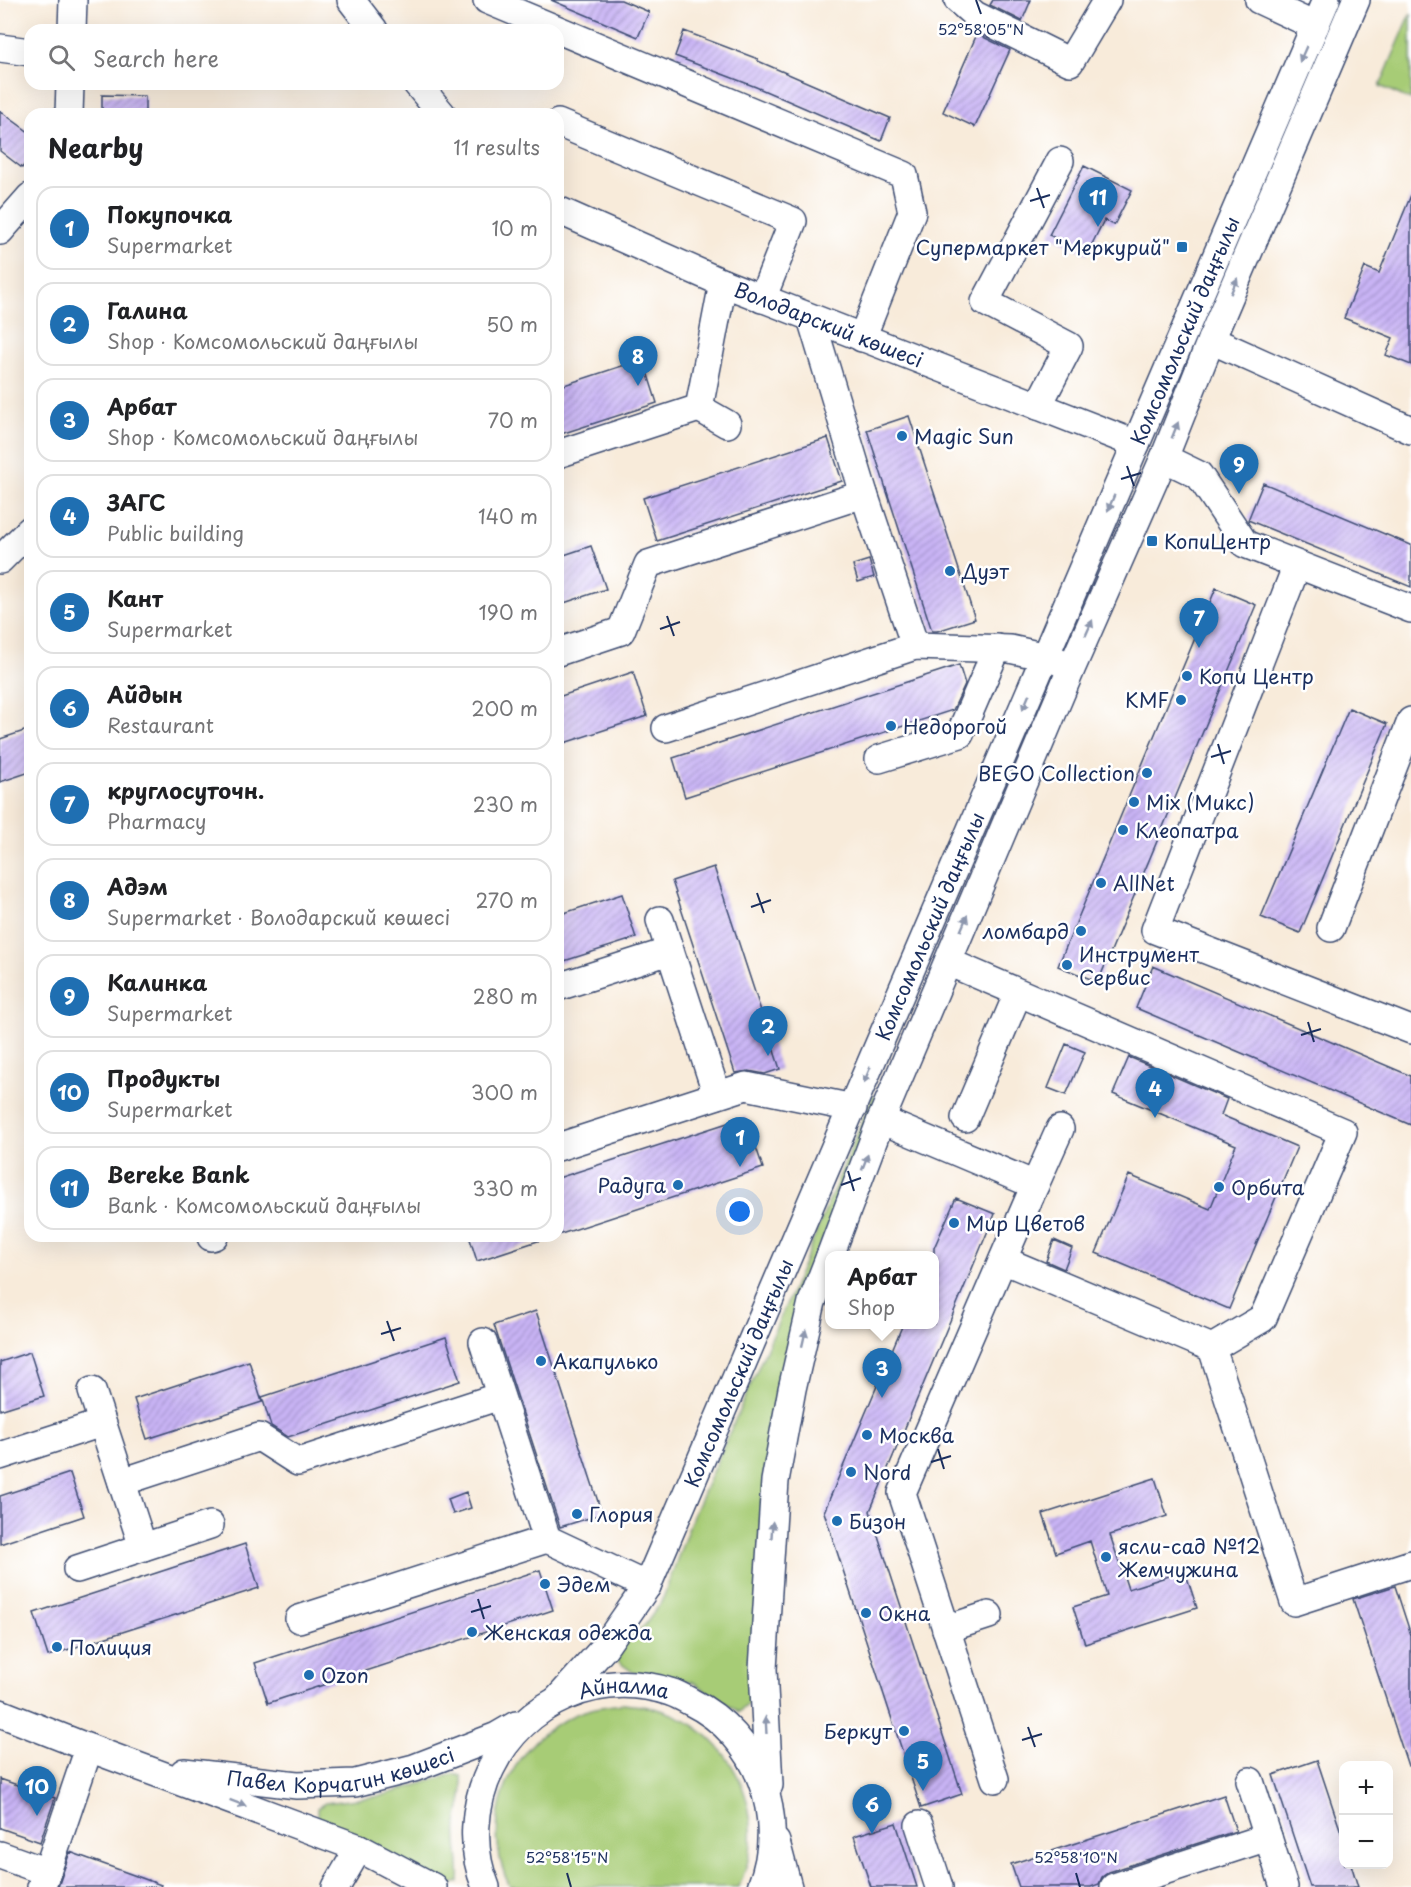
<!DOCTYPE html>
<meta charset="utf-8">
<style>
:root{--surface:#fff;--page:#f6f6f6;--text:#202124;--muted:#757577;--line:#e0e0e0;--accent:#1f6fb2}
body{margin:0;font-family:"Playpen Sans",sans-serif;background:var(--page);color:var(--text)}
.controls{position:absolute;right:18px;bottom:18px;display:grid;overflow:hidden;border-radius:12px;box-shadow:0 6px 24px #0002}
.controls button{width:54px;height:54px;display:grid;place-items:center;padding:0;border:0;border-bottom:2px solid var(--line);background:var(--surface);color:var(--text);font:30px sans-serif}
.you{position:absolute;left:740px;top:1212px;width:21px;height:21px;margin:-15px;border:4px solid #fff;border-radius:50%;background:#1a73e8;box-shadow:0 0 0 9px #1a73e833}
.badge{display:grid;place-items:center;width:39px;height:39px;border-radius:50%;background:var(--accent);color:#fff;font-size:20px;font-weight:700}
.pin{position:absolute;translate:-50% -50px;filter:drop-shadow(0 2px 3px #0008)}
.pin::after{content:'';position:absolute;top:32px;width:21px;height:18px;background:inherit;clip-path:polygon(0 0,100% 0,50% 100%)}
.popup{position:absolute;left:825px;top:1251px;width:114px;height:78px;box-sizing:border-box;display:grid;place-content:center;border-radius:12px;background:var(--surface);filter:drop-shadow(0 2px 4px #0005);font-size:20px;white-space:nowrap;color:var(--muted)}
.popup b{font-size:22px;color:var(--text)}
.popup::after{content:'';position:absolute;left:50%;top:100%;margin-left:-12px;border:12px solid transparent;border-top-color:var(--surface)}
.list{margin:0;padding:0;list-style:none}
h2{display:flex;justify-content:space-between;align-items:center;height:78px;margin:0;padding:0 24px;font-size:26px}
h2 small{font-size:20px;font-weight:400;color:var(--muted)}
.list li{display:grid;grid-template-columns:39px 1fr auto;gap:18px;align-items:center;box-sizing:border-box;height:84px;margin:0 12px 12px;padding:0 12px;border:2px solid var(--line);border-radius:18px}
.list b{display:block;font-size:22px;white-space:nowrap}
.list p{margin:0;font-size:20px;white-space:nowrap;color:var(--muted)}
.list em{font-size:20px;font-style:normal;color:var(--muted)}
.icon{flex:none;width:33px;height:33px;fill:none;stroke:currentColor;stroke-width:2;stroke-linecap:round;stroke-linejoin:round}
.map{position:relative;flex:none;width:1411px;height:1887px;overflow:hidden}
.search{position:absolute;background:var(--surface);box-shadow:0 6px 24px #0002;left:24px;top:24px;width:540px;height:66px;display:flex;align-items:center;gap:15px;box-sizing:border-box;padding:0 21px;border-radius:18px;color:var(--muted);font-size:22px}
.panel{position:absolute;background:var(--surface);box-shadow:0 6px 24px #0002;left:24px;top:108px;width:540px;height:1134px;border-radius:18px}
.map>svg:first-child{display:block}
.grass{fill:#a7cc76;stroke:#617e6a;stroke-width:1.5}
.building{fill:url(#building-hatch)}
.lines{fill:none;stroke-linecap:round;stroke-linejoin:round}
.minor-casing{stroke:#3c4b71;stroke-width:30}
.minor{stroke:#fff;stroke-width:27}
.oneway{fill:#8d97ae}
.ticks{fill:none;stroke:#1b2f5e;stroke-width:2}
.poi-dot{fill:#1f6fb2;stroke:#fff;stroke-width:2}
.labels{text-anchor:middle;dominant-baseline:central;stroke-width:5;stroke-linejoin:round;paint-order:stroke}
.poi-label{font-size:20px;fill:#1b2f5e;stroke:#fff;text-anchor:start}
.street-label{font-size:20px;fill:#1b2f5e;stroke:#fff}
.ticks-label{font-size:15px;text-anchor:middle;fill:#1b2f5e;stroke:#fff;stroke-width:5;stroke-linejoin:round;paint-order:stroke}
</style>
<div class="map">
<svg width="1411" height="1887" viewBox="0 0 1411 1887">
<defs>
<pattern id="building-hatch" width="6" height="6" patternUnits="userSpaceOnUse" patternTransform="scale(1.5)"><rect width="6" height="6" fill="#c9b4f5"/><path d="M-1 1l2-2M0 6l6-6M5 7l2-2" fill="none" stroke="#a293ca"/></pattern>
</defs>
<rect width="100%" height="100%" fill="#fff"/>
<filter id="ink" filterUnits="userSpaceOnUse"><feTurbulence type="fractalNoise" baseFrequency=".0167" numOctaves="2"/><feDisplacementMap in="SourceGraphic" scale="12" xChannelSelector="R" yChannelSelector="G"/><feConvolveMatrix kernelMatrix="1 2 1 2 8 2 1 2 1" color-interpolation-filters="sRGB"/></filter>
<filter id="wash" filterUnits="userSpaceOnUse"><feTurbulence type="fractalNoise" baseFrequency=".008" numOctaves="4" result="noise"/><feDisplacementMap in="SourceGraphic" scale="24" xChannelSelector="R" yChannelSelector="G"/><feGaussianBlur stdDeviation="1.35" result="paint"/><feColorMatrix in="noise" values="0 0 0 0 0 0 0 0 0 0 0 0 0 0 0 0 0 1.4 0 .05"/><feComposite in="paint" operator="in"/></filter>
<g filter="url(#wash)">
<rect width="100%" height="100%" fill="#f8ebda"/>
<path class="grass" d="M1411 13V100L1380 86Z
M873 1095 881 1099 819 1249 754 1699 739 1712 693 1682 659 1675 634 1673 616 1660 620 1646 645 1625 662 1601 694 1513 792 1291Z
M623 1704C637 1706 651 1706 664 1711 722 1730 759 1792 750 1852 748 1864 743 1876 739 1887H510C480 1827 505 1749 566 1719 584 1709 603 1706 623 1704Z
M453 1774 461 1776C466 1792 459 1807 457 1824 455 1843 461 1862 459 1882L448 1886 322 1825 317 1818V1808L325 1803 381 1796Z"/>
<g id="blocks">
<path class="building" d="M551 0H621L649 12 638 37Z
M993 0H1031L1022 21 990 5Z
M684 31 758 59V61L890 118 881 141 756 87 675 56Z
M977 34 1010 50 975 127 943 112Z
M102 95 145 96V114H102Z
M0 111 30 133V157L22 168 0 151Z
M1084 166 1132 190 1114 225 1104 220 1087 254 1049 235Z
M1411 195V365L1386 355 1393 338 1344 318 1365 267 1379 273Z
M643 359 657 403 558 435V387Z
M909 416 975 619 937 631H932L867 430Z
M828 438 842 481 657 541 643 498Z
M1263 483 1411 545V587L1248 520Z
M591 546 606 589 558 605V557Z
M869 560 874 577 858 582 853 565Z
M1216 588 1256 605 1098 982 1058 966Z
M959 665 965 684 953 710 685 797 673 758Z
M633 672 647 716 558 745V697Z
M1349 708 1387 724 1300 933 1261 917Z
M30 729V772L0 782V739Z
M714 867 780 1069 765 1074 749 1071 735 1073 672 881Z
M622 894 636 938 558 963V915Z
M1153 966 1411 1076V1125L1136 1008Z
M1066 1044 1085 1052 1066 1095 1048 1088Z
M1129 1057 1227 1099 1221 1115 1297 1147 1229 1309 1096 1253 1129 1175 1210 1209 1236 1145 1113 1094Z
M746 1117 763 1168 558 1235V1178Z
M956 1198 995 1214 870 1511 962 1794 921 1808 824 1512 903 1324H934V1248Z
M469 1236H544V1239L477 1261Z
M1054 1240 1072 1248 1064 1269 1046 1261Z
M536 1311 602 1514 560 1527 494 1325Z
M446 1337 460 1381 288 1437 271 1426 262 1397Z
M30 1352 44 1396 0 1410V1362Z
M249 1361 262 1402 147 1439 134 1399Z
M70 1473 84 1516 0 1544V1496Z
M1155 1478 1167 1516 1110 1535 1128 1589 1185 1571 1197 1608 1085 1644 1073 1607 1107 1596 1090 1541 1056 1553 1043 1514Z
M466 1492 471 1508 453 1514 448 1499Z
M245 1544 259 1588 48 1656 34 1613Z
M540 1570 553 1610 268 1703 255 1663Z
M1395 1586 1411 1635V1766H1408L1353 1599Z
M1317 1760 1344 1841V1864H1351L1358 1887H1310L1273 1775Z
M0 1779 55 1798 40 1842 0 1828Z
M1224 1795 1236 1831 1109 1872 1102 1877 1099 1884 1091 1887H1019L1011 1864Z
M896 1823 917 1887H871L854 1836Z
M70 1852 161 1885 160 1887H58Z"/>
</g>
</g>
<g filter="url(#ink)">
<use href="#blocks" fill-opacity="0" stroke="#3c4b71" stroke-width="1.5"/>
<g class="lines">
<defs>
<g id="minor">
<path d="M351 0 374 30"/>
<path d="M487 0 904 175 912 212 862 338"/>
<path d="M958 0 975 15 1070 62 1107 0"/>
<path d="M1259 0 1315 26"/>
<path d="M72 30 73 0"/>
<path d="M0 48 30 52"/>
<path d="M417 84 442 114"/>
<path d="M69 114 70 84"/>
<path d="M558 123 793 221 762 299"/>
<path id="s1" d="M558 210 723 283 1136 444"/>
<path d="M0 231 30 197"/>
<path d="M811 318 864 494 915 646"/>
<path d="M1211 340 1411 430"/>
<path d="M1038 406 1069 346 985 302 1060 161"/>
<path d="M699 408 727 424"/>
<path d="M558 454 699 408 723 283"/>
<path d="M1164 458 1199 475 1245 544 1411 609"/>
<path d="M0 560 30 530"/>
<path d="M1297 565 1155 930 1411 1030"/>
<path d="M558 652 621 631 648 564 864 494"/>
<path d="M666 728 915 646 1010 649 1046 657 1063 663"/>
<path d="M879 759 960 734 997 648"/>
<path d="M660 920 717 1095"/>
<path d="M1331 928 1411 721"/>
<path d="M948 962 1343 1132 1263 1318 1212 1348 1003 1260"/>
<path d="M558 987 670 951"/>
<path d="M965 1118 1018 993"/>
<path d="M881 1120 1035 1185 902 1493 995 1779"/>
<path d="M558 1147 746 1086 853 1108"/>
<path d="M1035 1185 1060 1129"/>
<path d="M211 1237 214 1236"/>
<path d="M830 1256 881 1120 1072 667 1164 458 1211 340 1356 0"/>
<path d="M1212 1348 1294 1602 1411 1564"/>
<path d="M92 1391 143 1547"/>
<path d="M0 1456 102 1423"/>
<path d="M122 1482 259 1437 298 1462 500 1396"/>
<path d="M547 1539 647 1586"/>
<path d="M77 1569 210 1525"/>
<path d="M299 1619 547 1539 483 1342"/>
<path d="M946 1629 989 1615"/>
<path id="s2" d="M558 1699 604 1648 647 1586 1326 0"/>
<path d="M0 1713 89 1748 359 1848 433 1887"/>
<path id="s3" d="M184 1772 297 1785 355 1783 414 1768 497 1736 516 1725"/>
<path d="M1250 1781 1284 1887"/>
<path d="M769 1785 763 1669 775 1481 792 1389 812 1302 830 1256"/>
<path d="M919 1825 939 1887"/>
<path d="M776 1842 788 1887"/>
<path d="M0 1855 47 1872 41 1887"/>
<path d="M47 1872 89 1748"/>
<path d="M336 1887 359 1848"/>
<path id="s4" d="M486 1887C470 1849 473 1805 491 1768 524 1701 599 1669 670 1692 677 1694 684 1698 691 1702 758 1735 789 1817 761 1887"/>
<path d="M1114 1887 1268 1837"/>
</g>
</defs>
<use href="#minor" class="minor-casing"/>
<use href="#minor" class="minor"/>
</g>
<defs><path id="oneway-solid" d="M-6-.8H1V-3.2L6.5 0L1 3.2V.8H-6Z" transform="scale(1.5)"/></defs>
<g class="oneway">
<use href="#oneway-solid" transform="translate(1303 54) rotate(114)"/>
<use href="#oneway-solid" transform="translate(1234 286) rotate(-67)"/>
<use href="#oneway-solid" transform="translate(1175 430) rotate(-68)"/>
<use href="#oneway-solid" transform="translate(1111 503) rotate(113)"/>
<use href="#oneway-solid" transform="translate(1089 628) rotate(-66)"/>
<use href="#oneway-solid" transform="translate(1026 702) rotate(113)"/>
<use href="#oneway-solid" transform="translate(964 923) rotate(-67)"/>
<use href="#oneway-solid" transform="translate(867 1075) rotate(113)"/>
<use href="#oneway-solid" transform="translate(865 1162) rotate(-69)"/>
<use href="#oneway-solid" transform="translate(804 1338) rotate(-77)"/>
<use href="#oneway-solid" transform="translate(772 1530) rotate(-86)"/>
<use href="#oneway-solid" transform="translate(766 1725) rotate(-93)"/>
<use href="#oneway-solid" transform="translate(238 1803) rotate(21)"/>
</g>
</g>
<path class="ticks" d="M976 0 981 14M1037 188 1044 208M1030 201 1050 195M1127 466 1134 486M1121 479 1141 473M667 616 674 636M660 629 680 622M1218 744 1224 764M1211 757 1231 751M757 893 764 913M751 907 771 900M1308 1022 1314 1042M1301 1035 1321 1029M848 1171 854 1191M841 1185 861 1178M387 1321 394 1341M381 1334 401 1328M938 1449 944 1469M931 1462 951 1456M478 1599 484 1619M471 1612 491 1606M1028 1727 1035 1747M1022 1740 1042 1734M567 1873 571 1887M1076 1873 1080 1887"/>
<g class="poi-dot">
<rect x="1176" y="241" width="12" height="12" rx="3"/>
<circle cx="902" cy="436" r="6"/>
<rect x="1146" y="535" width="12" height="12" rx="3"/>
<circle cx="950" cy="571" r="6"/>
<circle cx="1187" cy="676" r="6"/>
<circle cx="1181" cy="700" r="6"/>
<circle cx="891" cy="726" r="6"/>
<circle cx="1147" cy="773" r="6"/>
<circle cx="1134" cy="802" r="6"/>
<circle cx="1123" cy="830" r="6"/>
<circle cx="1101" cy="883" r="6"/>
<circle cx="1081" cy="931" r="6"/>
<circle cx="1067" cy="965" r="6"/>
<circle cx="678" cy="1185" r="6"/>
<circle cx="1219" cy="1187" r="6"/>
<circle cx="954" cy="1223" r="6"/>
<circle cx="541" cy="1361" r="6"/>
<circle cx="867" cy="1435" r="6"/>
<circle cx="851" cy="1472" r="6"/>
<circle cx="577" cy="1514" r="6"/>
<circle cx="837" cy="1521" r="6"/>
<circle cx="1106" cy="1557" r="6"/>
<circle cx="545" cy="1584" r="6"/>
<circle cx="866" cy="1613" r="6"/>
<circle cx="472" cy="1632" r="6"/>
<circle cx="57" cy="1647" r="6"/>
<circle cx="309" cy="1675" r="6"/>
<circle cx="904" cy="1731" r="6"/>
</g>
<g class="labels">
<g class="poi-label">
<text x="1170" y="247" text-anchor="end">Супермаркет "Меркурий"</text>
<text x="914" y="436">Magic Sun</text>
<text x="1164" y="541">КопиЦентр</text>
<text x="962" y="571">Дуэт</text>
<text x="1199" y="676">Копи Центр</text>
<text x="1169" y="700" text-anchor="end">KMF</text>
<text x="903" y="726">Недорогой</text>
<text x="1135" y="773" text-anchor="end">BEGO Collection</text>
<text x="1146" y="802">Mix (Микс)</text>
<text x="1135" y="830">Клеопатра</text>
<text x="1113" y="883">AllNet</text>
<text x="1069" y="931" text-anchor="end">ломбард</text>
<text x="1079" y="954">Инструмент<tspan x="1079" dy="23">Сервис</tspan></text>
<text x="666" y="1185" text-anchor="end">Радуга</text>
<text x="1231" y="1187">Орбита</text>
<text x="966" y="1223">Мир Цветов</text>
<text x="553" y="1361">Акапулько</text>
<text x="879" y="1435">Москва</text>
<text x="863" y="1472">Nord</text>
<text x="589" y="1514">Глория</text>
<text x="849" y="1521">Бизон</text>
<text x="1118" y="1546">ясли-сад №12<tspan x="1118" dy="23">Жемчужина</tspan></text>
<text x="557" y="1584">Эдем</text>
<text x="878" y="1613">Окна</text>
<text x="484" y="1632">Женская одежда</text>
<text x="69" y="1647">Полиция</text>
<text x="321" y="1675">Ozon</text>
<text x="892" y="1731" text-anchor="end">Беркут</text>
</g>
<g class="street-label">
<text stroke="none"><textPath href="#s1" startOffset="294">Володарский көшесі</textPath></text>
<text stroke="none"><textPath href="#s2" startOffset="1510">Комсомольский даңғылы</textPath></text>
<text stroke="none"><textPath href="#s2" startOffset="862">Комсомольский даңғылы</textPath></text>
<text stroke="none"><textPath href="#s2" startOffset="376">Комсомольский даңғылы</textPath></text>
<text stroke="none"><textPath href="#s4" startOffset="288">Айналма</textPath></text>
<text stroke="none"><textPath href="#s3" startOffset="159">Павел Корчагин көшесі</textPath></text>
</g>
</g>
<g class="ticks-label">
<text x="981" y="35">52°58'05"N</text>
<text x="567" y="1863">52°58'15"N</text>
<text x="1076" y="1863">52°58'10"N</text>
</g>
</svg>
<div class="controls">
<button>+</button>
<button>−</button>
</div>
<div class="you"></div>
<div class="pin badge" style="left:740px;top:1167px">1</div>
<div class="pin badge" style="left:768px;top:1056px">2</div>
<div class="pin badge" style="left:882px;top:1398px">3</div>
<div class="popup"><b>Арбат</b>Shop</div>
<div class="pin badge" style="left:1155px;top:1118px">4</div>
<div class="pin badge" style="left:923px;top:1791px">5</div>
<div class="pin badge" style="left:872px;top:1834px">6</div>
<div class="pin badge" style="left:1199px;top:648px">7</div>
<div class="pin badge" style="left:638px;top:386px">8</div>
<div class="pin badge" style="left:1239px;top:494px">9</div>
<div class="pin badge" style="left:37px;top:1816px">10</div>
<div class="pin badge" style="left:1098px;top:227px">11</div>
<div class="search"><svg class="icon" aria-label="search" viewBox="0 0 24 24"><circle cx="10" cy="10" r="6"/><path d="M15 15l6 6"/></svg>Search here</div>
<section class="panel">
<h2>Nearby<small>11 results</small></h2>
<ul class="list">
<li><span class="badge">1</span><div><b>Покупочка</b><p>Supermarket</p></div><em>10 m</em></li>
<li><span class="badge">2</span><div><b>Галина</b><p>Shop · Комсомольский даңғылы</p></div><em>50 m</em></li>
<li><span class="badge">3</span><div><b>Арбат</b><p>Shop · Комсомольский даңғылы</p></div><em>70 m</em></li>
<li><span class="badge">4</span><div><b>ЗАГС</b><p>Public building</p></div><em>140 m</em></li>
<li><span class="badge">5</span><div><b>Кант</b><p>Supermarket</p></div><em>190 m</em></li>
<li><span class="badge">6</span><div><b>Айдын</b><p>Restaurant</p></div><em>200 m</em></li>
<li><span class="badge">7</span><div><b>круглосуточн.</b><p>Pharmacy</p></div><em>230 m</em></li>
<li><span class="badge">8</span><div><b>Адэм</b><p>Supermarket · Володарский көшесі</p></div><em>270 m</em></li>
<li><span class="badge">9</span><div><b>Калинка</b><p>Supermarket</p></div><em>280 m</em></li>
<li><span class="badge">10</span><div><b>Продукты</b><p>Supermarket</p></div><em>300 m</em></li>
<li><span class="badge">11</span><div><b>Bereke Bank</b><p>Bank · Комсомольский даңғылы</p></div><em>330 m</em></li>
</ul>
</section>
</div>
